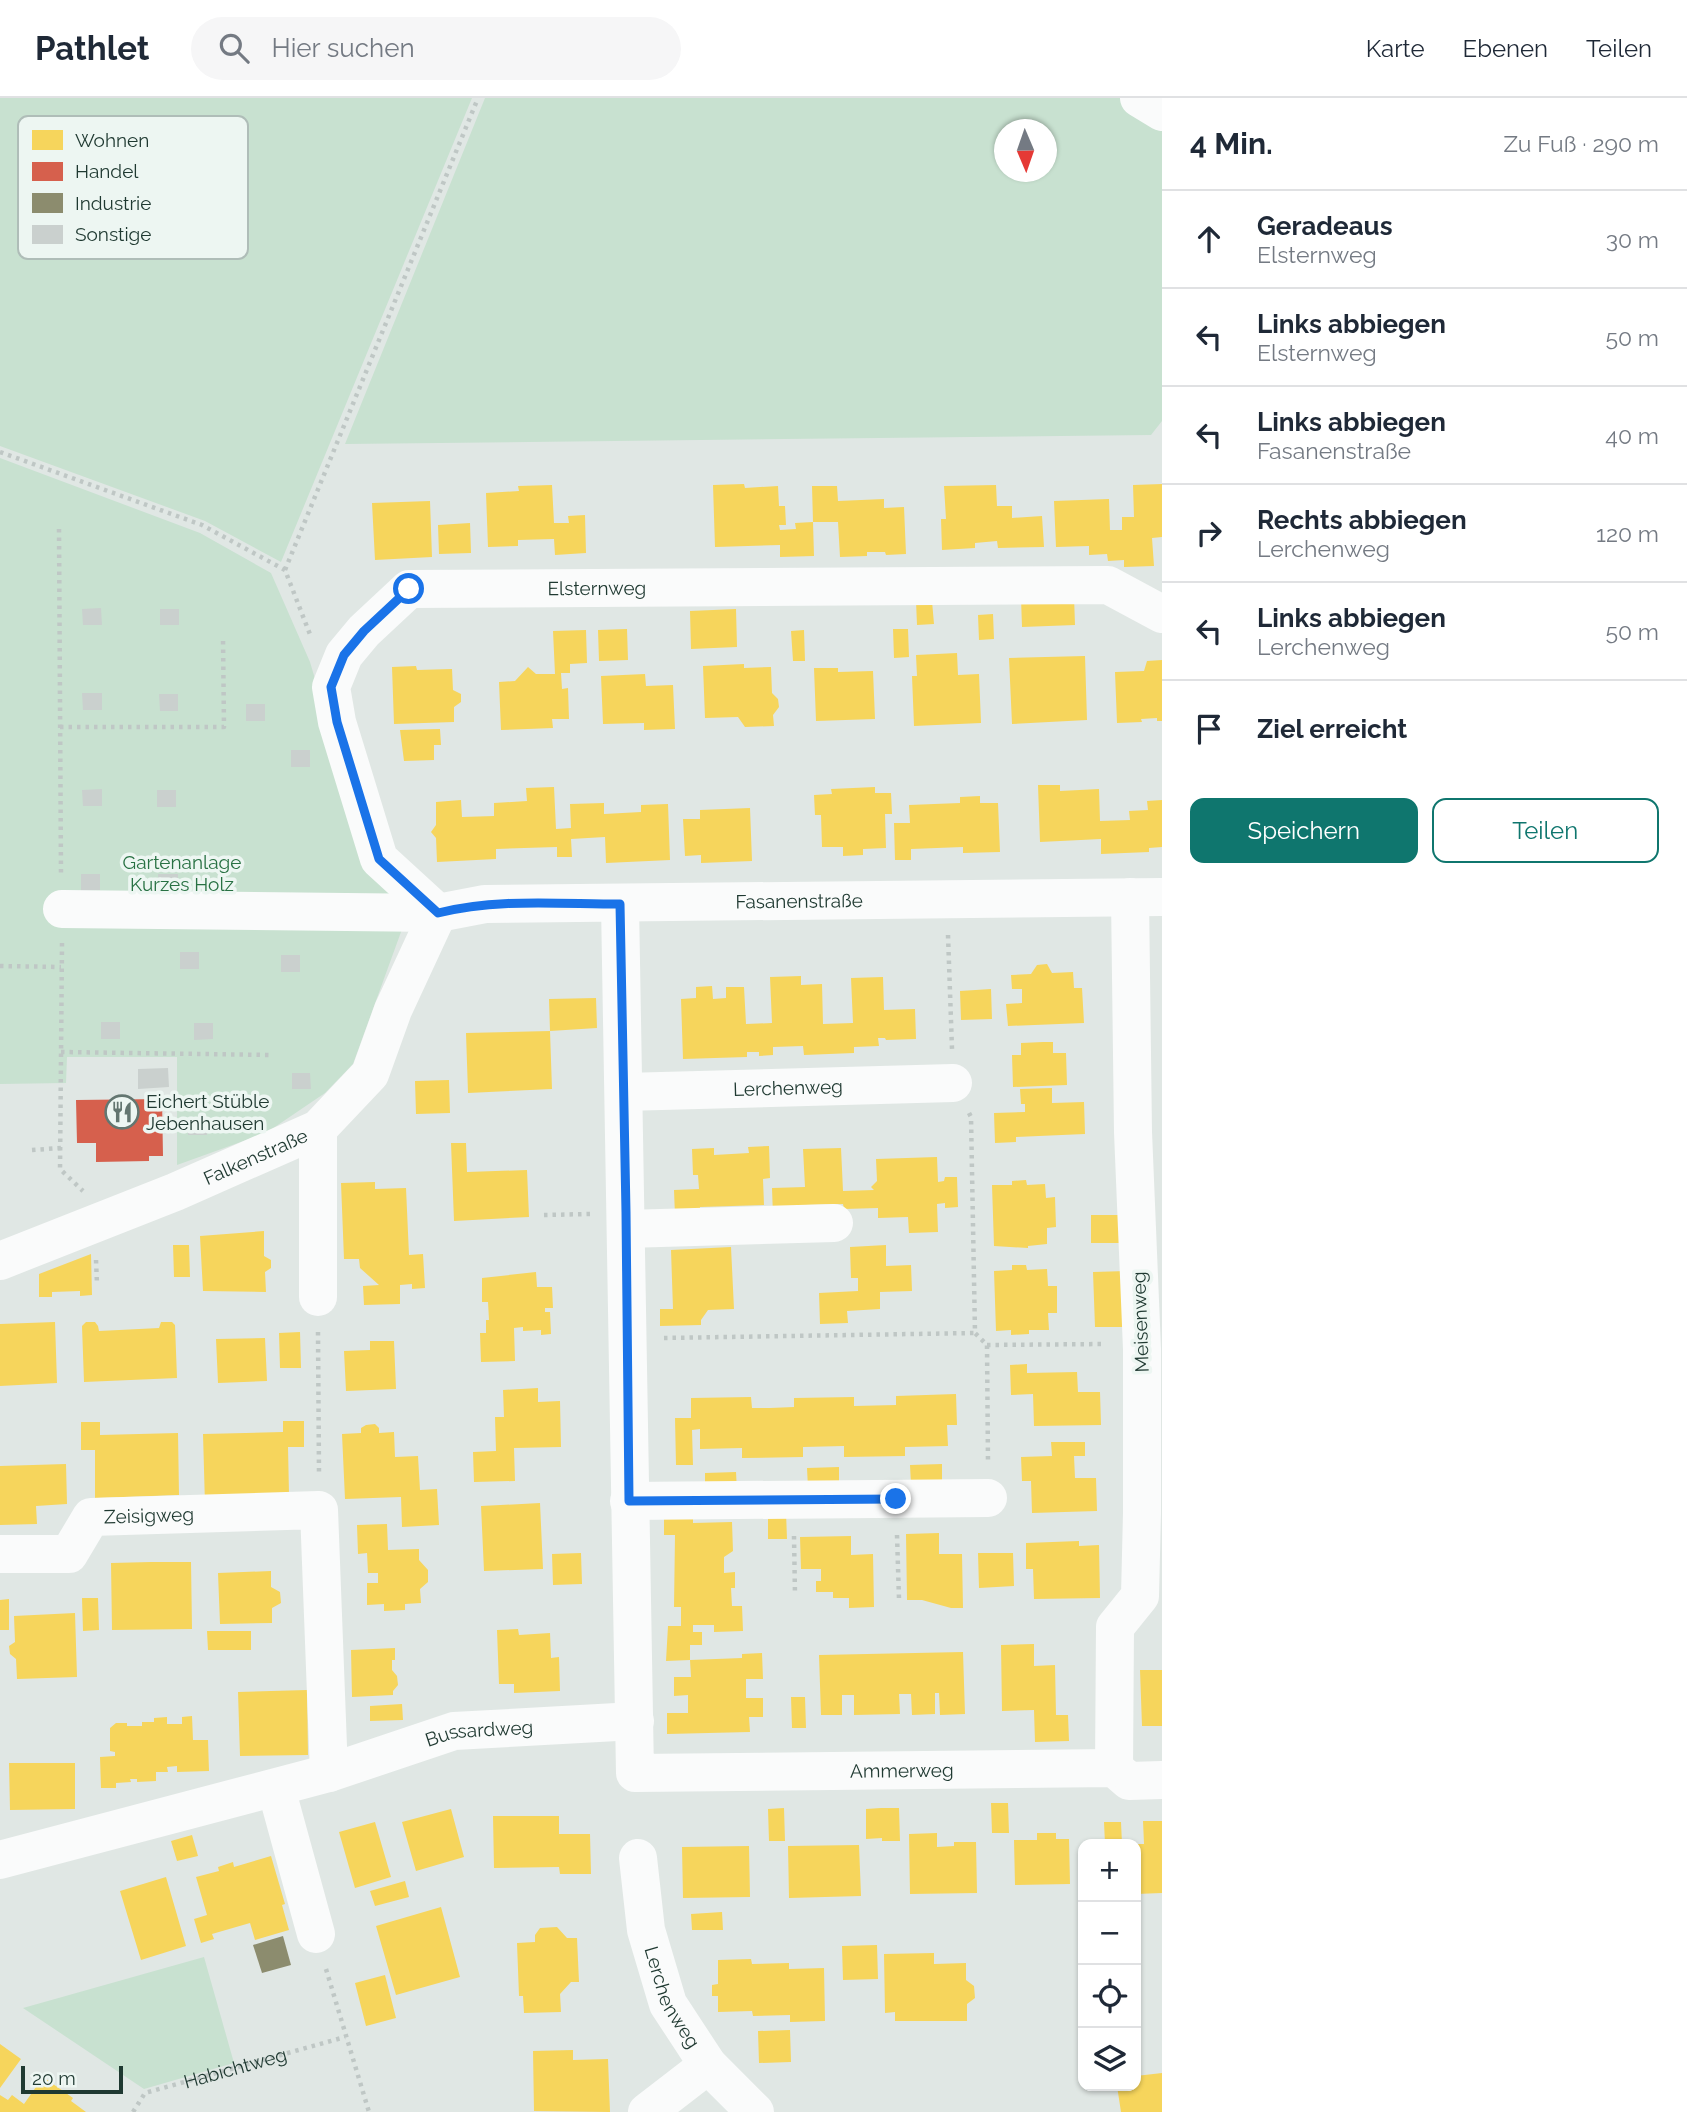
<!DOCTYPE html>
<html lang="de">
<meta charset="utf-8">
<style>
:root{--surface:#fff;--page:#f6f6f7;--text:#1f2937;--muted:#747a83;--line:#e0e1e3;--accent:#0f766e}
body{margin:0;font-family:Raleway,sans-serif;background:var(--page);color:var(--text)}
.controls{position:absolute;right:21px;bottom:21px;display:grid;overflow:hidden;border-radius:14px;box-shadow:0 2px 5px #0004}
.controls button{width:63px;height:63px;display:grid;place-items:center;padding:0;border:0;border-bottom:2px solid var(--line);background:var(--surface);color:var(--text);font:35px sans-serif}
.compass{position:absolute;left:994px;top:21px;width:63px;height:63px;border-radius:50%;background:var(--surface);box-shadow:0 2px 5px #0004;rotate:178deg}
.scale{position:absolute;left:21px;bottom:18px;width:102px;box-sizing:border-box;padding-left:7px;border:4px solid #1f3931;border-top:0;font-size:19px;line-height:24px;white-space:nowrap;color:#1f3931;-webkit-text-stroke:5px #edf6f2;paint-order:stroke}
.stop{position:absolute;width:21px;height:21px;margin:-16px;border:5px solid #1a73e8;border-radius:50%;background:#fff}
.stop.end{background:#1a73e8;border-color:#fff;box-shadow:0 2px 7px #0008}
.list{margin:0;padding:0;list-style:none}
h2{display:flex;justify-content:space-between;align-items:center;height:91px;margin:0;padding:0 28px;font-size:30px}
h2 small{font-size:23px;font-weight:400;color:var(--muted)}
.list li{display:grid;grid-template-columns:46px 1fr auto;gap:21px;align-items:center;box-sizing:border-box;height:98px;padding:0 28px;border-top:2px solid var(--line)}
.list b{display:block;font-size:26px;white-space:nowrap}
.list p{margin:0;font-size:23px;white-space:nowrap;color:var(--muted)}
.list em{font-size:23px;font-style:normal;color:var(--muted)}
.actions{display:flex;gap:14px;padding:21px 28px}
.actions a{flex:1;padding:16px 0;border:2px solid var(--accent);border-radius:14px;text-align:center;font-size:24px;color:var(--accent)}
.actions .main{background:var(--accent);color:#fff}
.icon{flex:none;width:38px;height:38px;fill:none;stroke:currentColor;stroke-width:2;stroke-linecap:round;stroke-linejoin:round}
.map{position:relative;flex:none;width:1162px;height:2014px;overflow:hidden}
header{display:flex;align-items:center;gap:42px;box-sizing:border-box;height:98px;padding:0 35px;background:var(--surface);border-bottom:2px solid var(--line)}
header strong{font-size:33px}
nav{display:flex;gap:38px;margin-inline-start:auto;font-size:24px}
.search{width:490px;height:63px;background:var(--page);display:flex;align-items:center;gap:18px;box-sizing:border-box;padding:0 24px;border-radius:38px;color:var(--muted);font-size:26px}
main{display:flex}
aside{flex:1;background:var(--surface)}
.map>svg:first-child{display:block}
.green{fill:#c8e1d0;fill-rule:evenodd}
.homes{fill:#f6d55c}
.shops{fill:#d6604d}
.industry{fill:#8c8c6e}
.building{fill:#cad0ce}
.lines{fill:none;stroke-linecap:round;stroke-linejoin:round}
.path{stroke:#bfc7c5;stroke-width:4.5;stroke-dasharray:3.5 5;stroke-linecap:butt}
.minor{stroke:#fafbfb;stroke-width:38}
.route{stroke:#1a73e8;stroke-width:9}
.labels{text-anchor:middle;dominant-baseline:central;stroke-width:7;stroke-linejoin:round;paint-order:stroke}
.street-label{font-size:19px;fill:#1f3931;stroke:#edf6f2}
.park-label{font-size:19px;fill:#287143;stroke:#edf6f2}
.poi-label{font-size:19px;fill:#1f3931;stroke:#edf6f2;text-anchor:start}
.key{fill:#edf6f2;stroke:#afbdb8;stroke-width:2}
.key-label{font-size:19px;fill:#1f3931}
</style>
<header>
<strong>Pathlet</strong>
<div class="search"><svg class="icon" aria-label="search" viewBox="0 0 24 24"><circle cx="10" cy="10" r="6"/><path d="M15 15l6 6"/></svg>Hier suchen</div>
<nav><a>Karte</a><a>Ebenen</a><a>Teilen</a></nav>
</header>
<main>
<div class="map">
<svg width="1162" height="2014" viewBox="0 0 1162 2014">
<rect width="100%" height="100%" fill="#e0e7e4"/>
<path class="green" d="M0 0H472L281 464 205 423 0 348Z
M485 0H1126L1162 20V323L1151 337 345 346ZM1004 32H1046V74H1004Z
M0 360 200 435 271 475 310 564 371 769 413 801 353 966 325 995 266 1035 177 1067V959H67L66 985 0 986Z
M204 1859 234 1965 144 1991 23 1910Z"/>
<path class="homes" d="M744 386 745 390 778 388 779 408H785L786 427H779L780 432 796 431 795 425 813 424 812 388H837L838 403 884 401V410L904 409 906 456 886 457 885 454H867V458L840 459 838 424H813L814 458 780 459V447L715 449 713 387Z
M1162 386V439L1152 440 1154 468 1124 469V462L1108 463 1107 456 1089 457V448L1056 449 1054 403 1109 401 1110 432H1122V419H1134L1133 387Z
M552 387 554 425H569L568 418 585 417 586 455 555 457 554 441 518 442V448L488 449 486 395 519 393 518 388Z
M996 387 997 408H1012V420L1042 418 1044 449 998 450 997 443 975 445V450L942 452 941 421H946L944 388Z
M430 403 432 459 375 462 372 405Z
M470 425 471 455 439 456 438 427Z
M1074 498 1075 527 1022 529 1021 500Z
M916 503H932L934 526 917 527Z
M736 511 737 549 691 551 690 513Z
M993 516 994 541 979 542 978 517Z
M627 531 628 562 599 563 598 532Z
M893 531H908L909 559 894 560Z
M586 532 587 565 570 566V575H561L562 591 568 590 569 621H552L553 630 501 632 499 584 515 583 528 569 536 576H555L553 533Z
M804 532 805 563H793L791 533Z
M957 555 958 577 979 576 981 625 914 628 912 578H917L916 557Z
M1085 558 1087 622 1012 626 1009 560Z
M1162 562V623H1157V620L1141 621 1142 624 1117 625 1115 574 1144 573 1147 563Z
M744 566V570L771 569 772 595 778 601 779 609 773 617 774 628 745 629 738 619 705 620 703 568Z
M416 568 417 572 452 571 453 592 461 596V604L454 609V624L394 626 392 569Z
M814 570H838V574L873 573 875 621 816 623Z
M645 576 646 588 673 587 675 631 644 632V625L603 626 601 578Z
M440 631 441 647H434V662L404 663 400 632Z
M1038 687H1060V693L1099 691 1100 723 1130 722 1129 713 1148 712 1147 703 1162 702V749L1149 750V754L1101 756V741L1040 744Z
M554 689 556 731 571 730 570 706 604 705V716L641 714V707L668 706 670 762 606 765 605 739 571 741 572 759H557V749L496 751V761L437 764 436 740 431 734 436 727V704L461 702 462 719 494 718V705L527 703 526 690Z
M875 689V695H891L892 716H885L886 750 863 751V757L843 758V749H822L821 717H815L814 697 832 696 831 691Z
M980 698V705H998L1000 754 963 755V749L911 751V762H895L894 725H910L909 707 960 705V699Z
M750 710 752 763 701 765V757L685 758 683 721H700V712Z
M1047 866 1052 875 1073 874 1074 890H1082L1084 925 1008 928 1006 906 1022 905V891H1012L1011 877 1031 876 1037 867Z
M801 878V887L822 886 823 926 853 925 851 880 883 879 884 912 915 911 916 941 886 942 885 940H878L879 948 854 949V955L804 957 803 948 773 949V957L759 958V954H747V959L683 961 681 901 696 900V889L712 888 713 901 726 900V889H744L746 926 772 925 770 879Z
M991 891 992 921 961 922 960 893Z
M596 900 597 930 550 933 549 901Z
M550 933 552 991 468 995 466 935Z
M1043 944H1053V955H1066L1067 987 1013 989 1012 957H1021V945Z
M449 982 450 1015 416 1016 415 983Z
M1052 990V1005L1084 1004 1085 1036 1016 1039V1044L995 1045 994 1015 1025 1014V1006H1021L1020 991Z
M451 1045H466L467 1074 527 1072 529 1119 454 1123Z
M769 1048 770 1080 763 1081 764 1107 700 1109V1117L675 1118 674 1092 699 1091 698 1077H693L692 1051 714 1050V1057L749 1055 748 1049Z
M841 1050 843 1093 874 1092 871 1089 877 1083 876 1061 937 1059 938 1084 944 1083 945 1079H957L958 1109 945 1110V1105L937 1106 938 1134 909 1135 908 1119 878 1120V1110L844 1111 843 1106 805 1107 773 1118 772 1090 805 1089 803 1051Z
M1026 1082 1027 1087 1045 1086 1046 1100 1055 1099 1056 1129 1047 1130V1146L1028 1148V1150L994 1148 992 1087H1012V1083Z
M375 1084V1091L406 1090 409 1157 423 1156 425 1190 412 1191V1186L400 1187V1206L364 1207 363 1188 379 1187 360 1170 359 1161H344L341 1085Z
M1091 1117H1124L1126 1145H1091Z
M264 1133V1158L271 1162V1170L265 1174 266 1194 203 1193 200 1138Z
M173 1147H189L190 1179H174Z
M886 1147V1168L911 1167 912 1193 880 1194V1211L847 1213 848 1225 820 1226 819 1195 858 1193V1180H851L850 1149Z
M731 1149 734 1211 708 1212 701 1222V1227L660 1228V1211H673L671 1152Z
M91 1156 92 1197 80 1198V1193L52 1194V1199H39V1176Z
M1012 1167H1026L1027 1172 1047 1171 1048 1188H1057V1215H1048L1049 1232H1029V1236L1011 1237V1232L996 1233 994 1173 1012 1172Z
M1127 1173 1129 1229H1095L1093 1174Z
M536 1174 537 1189H552L553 1210H545V1214H550L551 1236 541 1237V1232L523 1233V1229L514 1230 515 1263 481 1264 480 1235H486V1222H489L488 1204H482V1180Z
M55 1224 57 1285 0 1288V1226Z
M86 1224H95L98 1228 99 1233 159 1230 161 1224H172L175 1227 177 1280 84 1284 82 1228Z
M300 1234 301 1270H280L279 1235Z
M265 1240 267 1283 218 1285 216 1241Z
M370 1243H394L396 1291 346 1293 344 1253 370 1252Z
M1027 1266V1275L1077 1274 1078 1294H1100L1101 1327 1034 1328 1033 1296 1011 1297 1010 1267Z
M538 1290V1304L560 1303 561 1349 514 1350 515 1383 474 1384 473 1354 496 1353 495 1319H504L503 1292Z
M956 1296 957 1327H947L948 1348 905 1349V1358L844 1359V1348L803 1349V1359L742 1360V1350L700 1351V1331L692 1332 693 1367H676L675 1320H691V1300L751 1299 752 1310H770L794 1309V1300L854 1299V1308L896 1307V1298Z
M283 1323H304V1349H288L289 1396 205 1407 203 1336 283 1334Z
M81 1324H100V1337L178 1335 179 1397 95 1400V1352H81Z
M375 1326 379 1330V1335L394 1334 395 1359 418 1358 420 1392 437 1391 439 1427 402 1429 401 1399 345 1401 342 1336 361 1335V1330L366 1327Z
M1051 1344H1085V1358H1074L1075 1380H1096L1097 1413 1032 1415 1031 1383H1022L1021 1359 1052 1358Z
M66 1366 67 1406 36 1408 37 1426 0 1427V1368Z
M942 1366V1386H911L910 1367Z
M839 1369V1389L808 1390 807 1370Z
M736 1374 737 1393 705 1394V1375Z
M540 1405 543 1471 484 1473 481 1408Z
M664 1414H693V1425L732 1424 733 1453 724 1459V1475L735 1474V1490H731L732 1508H742L743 1533 714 1534V1527H693V1534H702V1547H690V1562L666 1563 668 1528H681V1509H674L675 1437H664Z
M768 1414H786L787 1441H768Z
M387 1426 388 1452 419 1451V1462L428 1472V1484L420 1491 421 1505 405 1506V1512L384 1513V1506L367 1507V1485H378V1475H368L367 1455 358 1456 357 1427Z
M939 1435V1456H962L963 1510H951L922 1502H907L906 1436Z
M851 1438V1457L873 1456 874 1509 849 1510V1500H833V1494H816V1483H821V1471H801L800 1439Z
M1079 1443V1448L1099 1447 1100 1500 1034 1501 1033 1471H1026V1445Z
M581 1455 582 1486 553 1487 552 1456Z
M978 1455H1013L1014 1488 979 1490Z
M151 1464H191L192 1531 112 1532 111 1465Z
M271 1473V1489L280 1494 281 1505 272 1510V1525L220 1526 218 1475Z
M82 1500H98L99 1532 83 1533Z
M9 1501V1532H0V1502Z
M75 1515 77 1579 17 1581 16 1561 10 1556 9 1548 15 1544 14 1518Z
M518 1531 519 1537 550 1535 551 1560 559 1559 560 1593 514 1595V1586H499L497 1532Z
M207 1533H251V1552H208Z
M1034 1546V1568L1055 1567 1056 1617H1068L1069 1643 1035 1644 1034 1612 1002 1613 1001 1547Z
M395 1550V1562H392V1572L397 1578 398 1587 393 1593V1597L352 1599 351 1552Z
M963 1554 965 1616 940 1617 939 1595H935V1616L912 1617 911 1596H899L900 1616 854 1617V1597H842V1617H821L819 1557Z
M762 1555 763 1581H746V1600H763V1619H749L750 1634 667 1636V1615H688V1597L674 1598V1579H691L690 1562 742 1560V1556Z
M1140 1572H1162V1628H1142Z
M307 1592 308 1657 240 1658 238 1594Z
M791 1599H805L806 1630H792Z
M402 1606 403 1622 370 1623V1608Z
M192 1618 193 1642H208L209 1673 177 1674V1668L167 1669 168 1674H156V1683L137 1684V1681H130L131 1684 116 1685V1690H101L100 1659 115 1658V1654L110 1653V1630L116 1625H127V1628H142V1624H154V1620L167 1619V1626H182V1619Z
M9 1665H75V1711L10 1712Z
M991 1705H1008L1009 1735H992Z
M784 1710 785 1743H769L768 1711Z
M881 1710H899L900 1743H882V1740L866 1741V1711Z
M451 1711 464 1759 416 1773 402 1724Z
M493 1718H559V1736H590L591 1776H560L559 1769 494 1770Z
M1143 1723H1162V1795L1136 1796V1746H1144Z
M375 1724 391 1779 355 1790 339 1734Z
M1104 1724H1121L1122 1746H1105Z
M937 1735V1749L954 1748V1744H976L977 1795 910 1796 909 1736Z
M1037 1735H1056V1741H1069L1070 1786 1015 1787 1014 1742H1037Z
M192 1737 198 1758 177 1763 171 1743Z
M859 1747 861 1798 789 1800 788 1748Z
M749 1748 750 1799 683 1800 682 1749Z
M271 1758 285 1806 282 1807 289 1832 255 1842 250 1825 212 1836 214 1841 201 1845 194 1821 207 1817 196 1779 219 1773 218 1769 233 1764 234 1769Z
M166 1779 186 1848 141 1862 120 1793Z
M405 1783 409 1799 375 1808 370 1793Z
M441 1809 460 1879 396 1897 376 1828Z
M722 1814 723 1832H692L691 1816Z
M557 1829 567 1840H577L579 1884H571L560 1896 561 1914 524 1915 523 1898H519L517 1845 535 1844V1837L540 1830Z
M877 1847 878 1881 843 1882 842 1848Z
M934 1855V1866L966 1865V1882L974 1888 975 1900 967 1906V1923H895V1914L885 1915 884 1856Z
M751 1861 752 1866 789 1865V1871L824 1870 825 1923 790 1924V1917L753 1918 752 1913 718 1914V1898H712V1887L718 1886V1862Z
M385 1877 396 1920 366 1928 355 1885Z
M790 1932 791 1964 759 1965 758 1933Z
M0 1946 21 1961 0 1990Z
M573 1952V1962L608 1961 610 2014 534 2013 533 1953Z
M1162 1975V2014H1121L1117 1988H1136V1978Z
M43 1979 73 2000 71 2003 86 2014H0V1997L8 2002 12 1997 24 2006Z"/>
<path class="shops" d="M162 1001 163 1058H149V1063L96 1064V1045H77L76 1002Z"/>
<path class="industry" d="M283 1838 291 1867 262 1875 253 1847Z"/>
<path class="building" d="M101 510 102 527H83L82 511Z
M160 511H179V527H160Z
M82 595H102V612H83Z
M159 596H178V613H160Z
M246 606H265V623H246Z
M291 652H310V669H291Z
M102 691V708H83L82 692Z
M157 692H176V709H157Z
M81 776H100V792L81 793Z
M158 776H178V792L159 793Z
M180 854H199V871H180Z
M281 857H300V874H281Z
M101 924H120V941H101Z
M194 925H213V941L194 942Z
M168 970 169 989 138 991V971Z
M292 975H310L311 991H292Z
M187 1021H207V1037H188Z"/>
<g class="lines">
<g class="path">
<path d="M0 354 202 427 285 472 311 539"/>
<path d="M59 431 61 777"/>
<path d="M285 472 478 0"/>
<path d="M60 629H224L223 540"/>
<path d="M948 837 952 951"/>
<path d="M62 845 60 1071 83 1093"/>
<path d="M0 868 61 869"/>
<path d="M61 954 272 957"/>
<path d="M969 1015 971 1019 975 1235 987 1247 988 1365"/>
<path d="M32 1052 61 1050"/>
<path d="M544 1117 590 1116"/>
<path d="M96 1162 97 1186"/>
<path d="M318 1234 319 1376"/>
<path d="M664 1240 975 1235"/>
<path d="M987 1247 1106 1246"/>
<path d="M897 1437 899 1501"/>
<path d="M794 1438 795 1497"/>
<path d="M326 1871 369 2014"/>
<path id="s1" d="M133 2014 145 1995 345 1939"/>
</g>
<g class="minor">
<path d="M1139 0 1162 14"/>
<path id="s2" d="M620 806 635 1675 1114 1670 1129 1683 1162 1682"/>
<path id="s3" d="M62 811 438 815 485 806 1162 799"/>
<path id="s4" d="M438 815 379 761 337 624 331 589 344 557 364 533 409 491 1108 487 1162 516"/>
<path id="s5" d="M624 994 953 985"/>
<path d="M626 1131 834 1125"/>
<path id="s6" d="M0 1163 175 1094 318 1031 370 976 393 912 438 815"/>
<path d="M318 1199V1031"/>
<path d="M629 1403 988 1400"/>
<path id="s7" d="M0 1456H69L91 1419 319 1412 329 1675"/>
<path d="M1114 1670 1115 1529 1140 1498 1142 1415V1251L1133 1034 1130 799"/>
<path d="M276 1690 316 1836"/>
<path id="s8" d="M638 1760 646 1832 668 1906 708 1967 755 2014"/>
<path id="s9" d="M0 1762 329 1675 454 1633 635 1623"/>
<path d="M647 2014 708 1967"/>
</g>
</g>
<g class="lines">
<path class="route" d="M409 491 364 533 344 557 331 589 337 624 379 761 438 815C496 800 560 806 620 806L626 1114 629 1403 896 1401"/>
</g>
<defs>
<symbol id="restaurant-ring" viewBox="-11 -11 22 22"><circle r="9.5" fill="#edf6f2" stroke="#637670" stroke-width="1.5"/><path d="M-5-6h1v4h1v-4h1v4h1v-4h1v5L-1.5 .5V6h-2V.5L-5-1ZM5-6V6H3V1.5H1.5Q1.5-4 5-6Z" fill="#637670"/></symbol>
</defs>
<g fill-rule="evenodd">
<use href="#restaurant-ring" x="103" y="995" width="38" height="38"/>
</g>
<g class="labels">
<g class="street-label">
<text stroke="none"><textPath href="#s4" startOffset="574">Elsternweg</textPath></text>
<text stroke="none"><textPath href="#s3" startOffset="738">Fasanenstraße</textPath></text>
<text stroke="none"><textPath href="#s5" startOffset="164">Lerchenweg</textPath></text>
<text stroke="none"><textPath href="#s6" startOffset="276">Falkenstraße</textPath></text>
<text transform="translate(1140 1224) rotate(-92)">Meisenweg</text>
<text stroke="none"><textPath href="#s7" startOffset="170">Zeisigweg</textPath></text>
<text stroke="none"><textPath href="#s9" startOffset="497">Bussardweg</textPath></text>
<text stroke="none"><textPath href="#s2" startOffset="1136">Ammerweg</textPath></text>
<text stroke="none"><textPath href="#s8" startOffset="145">Lerchenweg</textPath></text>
<text stroke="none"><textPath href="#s1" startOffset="116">Habichtweg</textPath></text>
</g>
<g class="park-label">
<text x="182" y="764">Gartenanlage<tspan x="182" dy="22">Kurzes Holz</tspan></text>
</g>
<g class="poi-label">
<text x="146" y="1003">Eichert Stüble<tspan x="146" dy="22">Jebenhausen</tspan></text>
</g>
</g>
<rect x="18" y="18" width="230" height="143" rx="10" class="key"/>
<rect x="32" y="32" width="31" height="20" fill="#f6d55c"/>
<rect x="32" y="64" width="31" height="19" fill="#d6604d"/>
<rect x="32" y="95" width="31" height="20" fill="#8c8c6e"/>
<rect x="32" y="127" width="31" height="19" fill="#cad0ce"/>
<g class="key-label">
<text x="75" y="49">Wohnen</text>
<text x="75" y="80">Handel</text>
<text x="75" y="112">Industrie</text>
<text x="75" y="143">Sonstige</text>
</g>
</svg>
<div class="controls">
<button>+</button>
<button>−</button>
<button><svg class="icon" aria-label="locate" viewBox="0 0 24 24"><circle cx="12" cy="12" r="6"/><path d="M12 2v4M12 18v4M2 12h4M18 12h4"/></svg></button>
<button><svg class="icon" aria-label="layers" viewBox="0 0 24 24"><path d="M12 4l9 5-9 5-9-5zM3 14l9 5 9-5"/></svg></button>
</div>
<svg class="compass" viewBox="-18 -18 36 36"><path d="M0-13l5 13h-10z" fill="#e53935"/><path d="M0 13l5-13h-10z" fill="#747a83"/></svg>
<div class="scale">20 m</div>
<div class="stop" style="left:409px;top:491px"></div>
<div class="stop end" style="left:896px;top:1401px"></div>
</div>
<aside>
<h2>4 Min.<small>Zu Fuß · 290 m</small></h2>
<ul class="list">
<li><svg class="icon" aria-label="ahead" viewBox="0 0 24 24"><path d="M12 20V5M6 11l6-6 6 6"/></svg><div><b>Geradeaus</b><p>Elsternweg</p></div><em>30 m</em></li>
<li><svg class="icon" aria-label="left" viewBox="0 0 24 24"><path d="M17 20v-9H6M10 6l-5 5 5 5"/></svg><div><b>Links abbiegen</b><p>Elsternweg</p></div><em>50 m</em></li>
<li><svg class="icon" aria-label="left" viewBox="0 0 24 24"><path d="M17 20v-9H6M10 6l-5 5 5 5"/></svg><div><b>Links abbiegen</b><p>Fasanenstraße</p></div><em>40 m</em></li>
<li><svg class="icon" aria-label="right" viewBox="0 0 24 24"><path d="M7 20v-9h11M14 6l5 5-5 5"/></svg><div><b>Rechts abbiegen</b><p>Lerchenweg</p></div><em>120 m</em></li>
<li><svg class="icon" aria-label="left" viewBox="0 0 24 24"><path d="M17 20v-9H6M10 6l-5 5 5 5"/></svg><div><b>Links abbiegen</b><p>Lerchenweg</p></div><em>50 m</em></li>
<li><svg class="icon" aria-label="arrive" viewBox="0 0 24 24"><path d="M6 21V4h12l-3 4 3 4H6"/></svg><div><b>Ziel erreicht</b></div></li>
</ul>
<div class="actions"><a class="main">Speichern</a><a>Teilen</a></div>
</aside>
</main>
